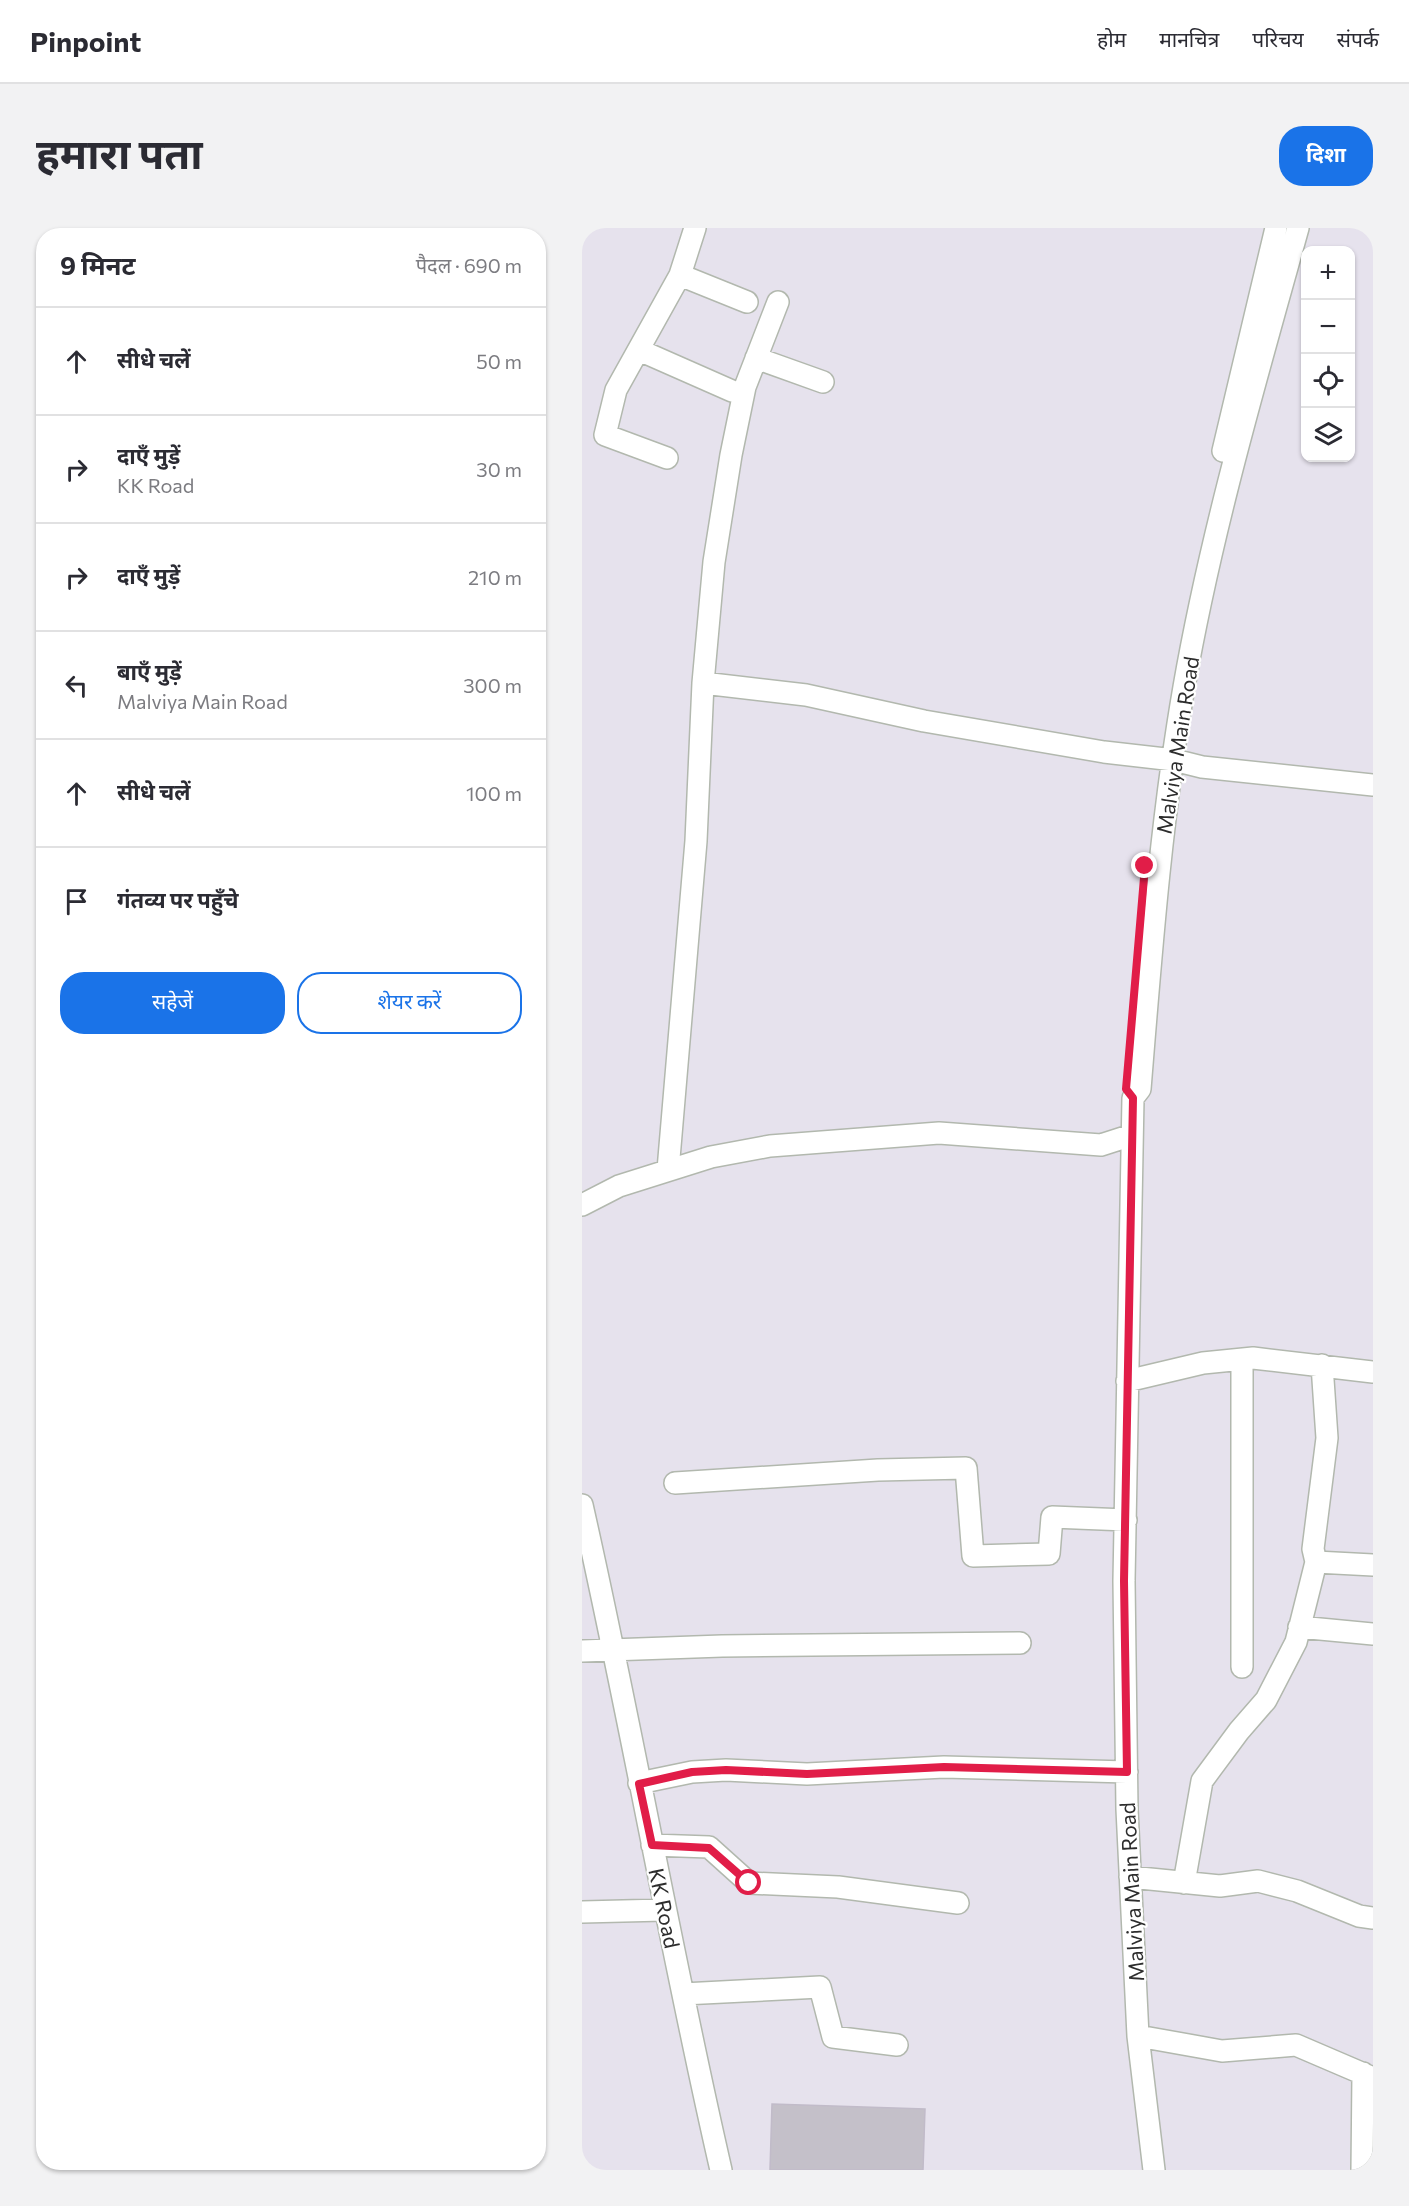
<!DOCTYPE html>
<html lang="hi">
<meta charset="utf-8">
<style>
:root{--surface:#fff;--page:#f2f2f3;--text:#2b2b33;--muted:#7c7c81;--line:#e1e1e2;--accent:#1a73e8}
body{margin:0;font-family:Commissioner,"Noto Sans Devanagari",sans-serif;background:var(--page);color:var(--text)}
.controls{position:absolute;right:18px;top:18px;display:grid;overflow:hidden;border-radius:12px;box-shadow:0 2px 4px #0004}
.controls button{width:54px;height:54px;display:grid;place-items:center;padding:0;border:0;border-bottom:2px solid var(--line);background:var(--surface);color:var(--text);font:30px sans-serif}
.stop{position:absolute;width:18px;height:18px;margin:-14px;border:4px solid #e11d48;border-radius:50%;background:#fff}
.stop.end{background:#e11d48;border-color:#fff;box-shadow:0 2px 6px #0008}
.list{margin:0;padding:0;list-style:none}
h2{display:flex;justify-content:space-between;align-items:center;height:78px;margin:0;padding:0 24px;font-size:26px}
h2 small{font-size:20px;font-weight:400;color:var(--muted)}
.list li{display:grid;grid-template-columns:39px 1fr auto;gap:18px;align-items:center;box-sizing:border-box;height:108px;padding:0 24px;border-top:2px solid var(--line)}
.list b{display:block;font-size:22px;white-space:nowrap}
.list p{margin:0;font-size:20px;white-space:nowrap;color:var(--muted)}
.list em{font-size:20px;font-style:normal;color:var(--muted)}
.actions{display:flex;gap:12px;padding:18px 24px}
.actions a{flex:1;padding:14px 0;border:2px solid var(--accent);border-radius:24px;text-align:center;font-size:21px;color:var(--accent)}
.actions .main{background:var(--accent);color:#fff}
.icon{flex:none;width:33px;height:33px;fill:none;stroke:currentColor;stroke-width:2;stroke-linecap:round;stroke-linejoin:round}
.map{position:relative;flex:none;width:791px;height:1942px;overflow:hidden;border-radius:24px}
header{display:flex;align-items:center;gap:36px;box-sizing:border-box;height:84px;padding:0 30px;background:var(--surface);border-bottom:2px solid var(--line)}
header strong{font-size:28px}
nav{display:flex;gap:33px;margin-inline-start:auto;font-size:21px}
.intro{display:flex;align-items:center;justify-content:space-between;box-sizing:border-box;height:144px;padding:0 36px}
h1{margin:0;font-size:42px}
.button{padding:15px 27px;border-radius:24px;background:var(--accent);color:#fff;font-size:21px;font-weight:700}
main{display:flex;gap:36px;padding:0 36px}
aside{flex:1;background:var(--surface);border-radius:24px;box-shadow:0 2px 4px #0004}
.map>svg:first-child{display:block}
.building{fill:#c4c0c9;stroke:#c1bbc9;stroke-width:1.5}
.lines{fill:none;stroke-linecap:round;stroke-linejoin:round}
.minor-casing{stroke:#b2b8ae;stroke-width:24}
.minor{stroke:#fff;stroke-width:21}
.route{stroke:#e11d48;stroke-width:8}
.labels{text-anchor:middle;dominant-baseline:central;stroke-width:4.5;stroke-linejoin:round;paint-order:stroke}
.street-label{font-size:21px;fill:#2d2d2d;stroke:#fff}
</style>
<header>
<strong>Pinpoint</strong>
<nav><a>होम</a><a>मानचित्र</a><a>परिचय</a><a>संपर्क</a></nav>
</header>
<div class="intro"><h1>हमारा पता</h1><a class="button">दिशा</a></div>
<main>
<aside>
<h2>9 मिनट<small>पैदल · 690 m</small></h2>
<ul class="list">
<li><svg class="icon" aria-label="ahead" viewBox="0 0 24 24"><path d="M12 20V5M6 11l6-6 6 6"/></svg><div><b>सीधे चलें</b></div><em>50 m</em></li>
<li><svg class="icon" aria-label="right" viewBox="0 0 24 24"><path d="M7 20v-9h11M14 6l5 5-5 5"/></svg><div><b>दाएँ मुड़ें</b><p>KK Road</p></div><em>30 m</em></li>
<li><svg class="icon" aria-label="right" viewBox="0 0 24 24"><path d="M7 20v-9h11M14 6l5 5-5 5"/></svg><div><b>दाएँ मुड़ें</b></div><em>210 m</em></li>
<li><svg class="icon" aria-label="left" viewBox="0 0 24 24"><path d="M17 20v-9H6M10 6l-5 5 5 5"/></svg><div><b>बाएँ मुड़ें</b><p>Malviya Main Road</p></div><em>300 m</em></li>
<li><svg class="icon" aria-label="ahead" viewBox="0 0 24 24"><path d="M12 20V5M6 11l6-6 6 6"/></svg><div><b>सीधे चलें</b></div><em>100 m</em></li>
<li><svg class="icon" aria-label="arrive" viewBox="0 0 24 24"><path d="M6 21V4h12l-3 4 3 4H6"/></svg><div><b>गंतव्य पर पहुँचे</b></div></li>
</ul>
<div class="actions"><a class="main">सहेजें</a><a>शेयर करें</a></div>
</aside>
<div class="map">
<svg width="791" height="1942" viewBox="0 0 791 1942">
<rect width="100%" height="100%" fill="#e6e2ed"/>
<path class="building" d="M190 1876 343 1881 341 1942H188Z"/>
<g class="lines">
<defs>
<path id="minor" d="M98 47 165 74
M57 122 150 163
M174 130 241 154
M641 223 694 0
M85 230 23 207 34 162 98 47 113 0
M121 455 224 467 342 493 522 524 592 532 620 539 791 557
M86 942 114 613 121 455 132 334 149 227 163 159 196 74
M0 977 37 958 129 929 188 918 357 905 519 917 550 907
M740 1137 745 1210 731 1321 734 1334 791 1337
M545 1153 621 1135 671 1130 791 1144
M93 1255 296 1242 384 1240 391 1328 467 1326 470 1289 544 1292
M0 1277C50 1498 88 1721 139 1942
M717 1399 791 1406
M0 1423 140 1418 438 1415
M660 1439V1131
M57 1555 110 1544 144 1542 225 1546 362 1539 545 1544
M70 1617 127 1619 167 1655 256 1659 376 1675
M548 1649 638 1658 676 1653 715 1663 777 1688 791 1690
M602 1655 620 1553 657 1503 684 1472 714 1414 734 1334
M0 1684 82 1682
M101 1766 238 1759 251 1809 315 1817
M556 1808 640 1823 714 1817 791 1850
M572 1942 556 1808 545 1581 542 1353 551 870 558 861C569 726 579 592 602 459 629 304 674 151 716 0
M780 1942 781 1845"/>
</defs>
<use href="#minor" class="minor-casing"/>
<use href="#minor" class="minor"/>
</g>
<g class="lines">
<path class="route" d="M167 1655 127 1620 70 1617 57 1556 110 1544 144 1542 225 1546 362 1539 545 1544 542 1353 551 870 544 861 563 638"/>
</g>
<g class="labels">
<g class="street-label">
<text transform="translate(595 517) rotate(-81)">Malviya Main Road</text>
<text transform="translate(549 1664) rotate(-93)">Malviya Main Road</text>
<text transform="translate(83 1680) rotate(78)">KK Road</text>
</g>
</g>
</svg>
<div class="controls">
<button>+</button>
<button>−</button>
<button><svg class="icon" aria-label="locate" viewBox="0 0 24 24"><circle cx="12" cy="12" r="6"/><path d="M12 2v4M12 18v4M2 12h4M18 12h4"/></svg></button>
<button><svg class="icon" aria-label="layers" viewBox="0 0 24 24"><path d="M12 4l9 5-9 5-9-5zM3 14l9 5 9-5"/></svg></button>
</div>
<div class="stop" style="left:167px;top:1655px"></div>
<div class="stop end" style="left:563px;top:638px"></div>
</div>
</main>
